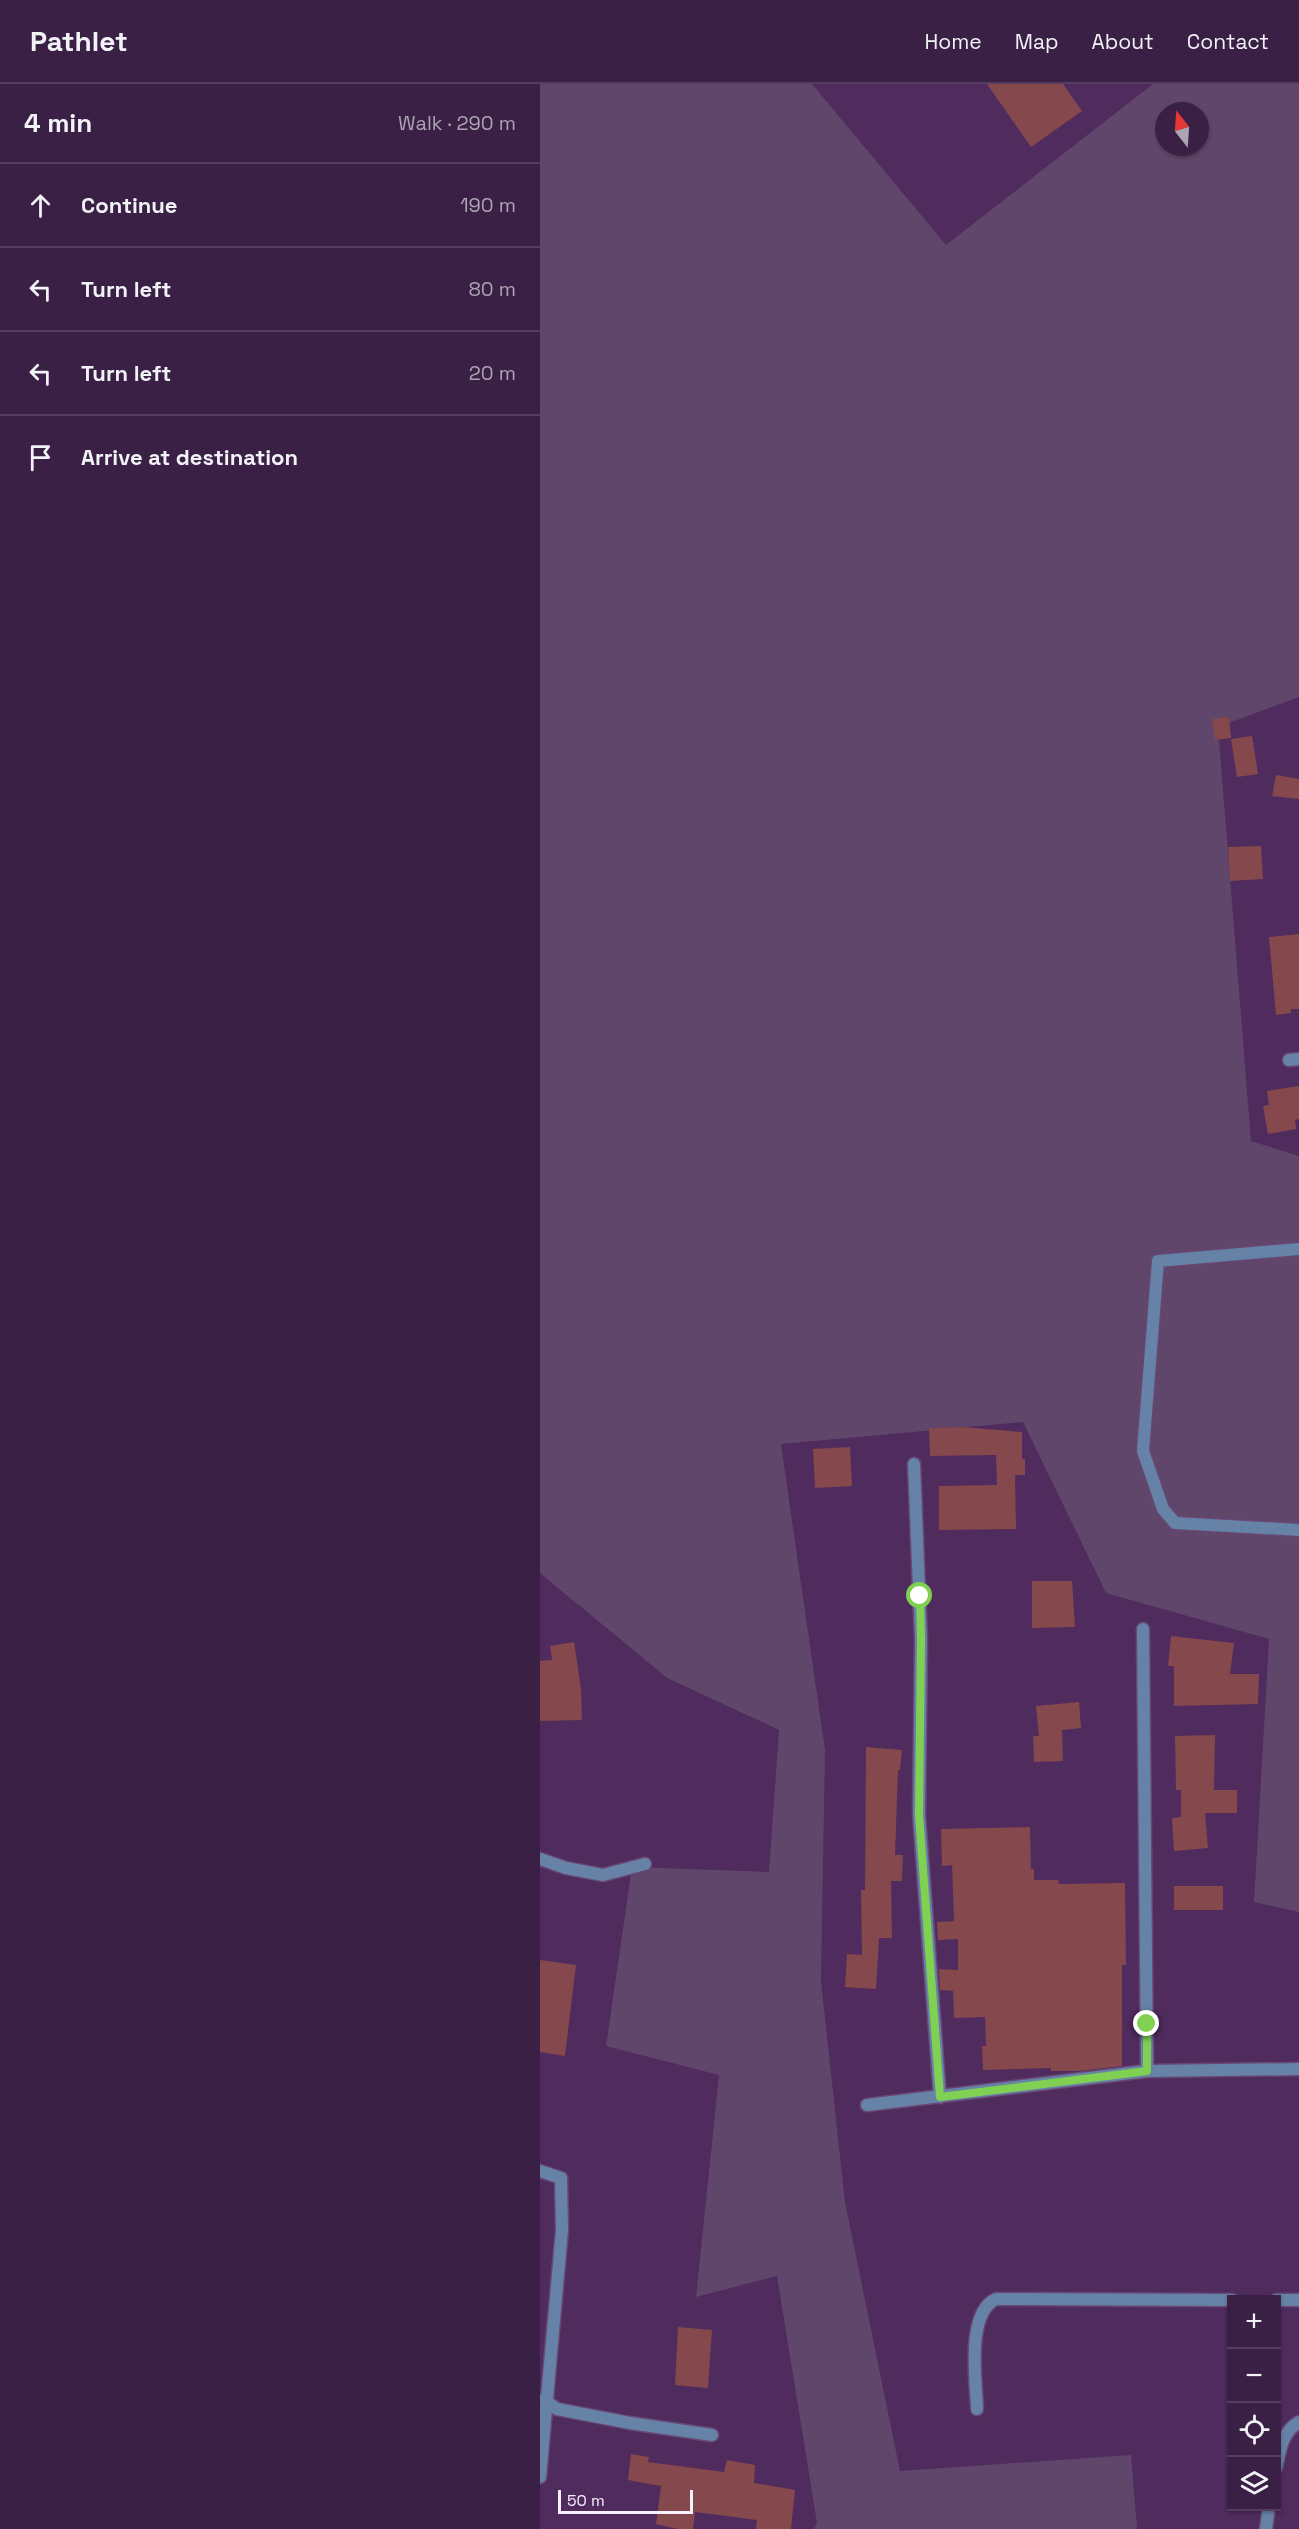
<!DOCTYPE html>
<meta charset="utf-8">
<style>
:root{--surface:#3b2046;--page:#42284d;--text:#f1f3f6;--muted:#aca3b3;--line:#543e5f}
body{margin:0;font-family:"Space Grotesk",sans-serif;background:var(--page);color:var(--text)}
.controls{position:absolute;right:18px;bottom:18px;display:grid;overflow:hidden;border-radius:0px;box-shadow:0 2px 4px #0004}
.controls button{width:54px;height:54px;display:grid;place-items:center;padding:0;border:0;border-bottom:2px solid var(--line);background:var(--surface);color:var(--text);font:30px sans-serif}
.compass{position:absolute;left:615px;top:18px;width:54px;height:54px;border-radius:50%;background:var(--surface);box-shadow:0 2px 4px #0004;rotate:343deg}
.scale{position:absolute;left:18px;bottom:15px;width:135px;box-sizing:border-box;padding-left:6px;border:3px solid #f9f0fd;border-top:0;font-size:16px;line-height:21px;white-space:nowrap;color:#f9f0fd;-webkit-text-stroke:4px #4f2b5e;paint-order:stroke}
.stop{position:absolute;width:18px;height:18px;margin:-14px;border:4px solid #80d051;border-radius:50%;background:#fff}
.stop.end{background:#80d051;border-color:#fff;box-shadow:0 2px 6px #0008}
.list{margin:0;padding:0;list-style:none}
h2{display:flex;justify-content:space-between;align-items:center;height:78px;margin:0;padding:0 24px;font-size:26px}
h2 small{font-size:20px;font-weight:400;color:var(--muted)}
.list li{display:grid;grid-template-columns:39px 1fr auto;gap:18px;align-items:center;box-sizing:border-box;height:84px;padding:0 24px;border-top:2px solid var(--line)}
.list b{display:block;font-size:22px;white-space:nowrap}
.list em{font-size:20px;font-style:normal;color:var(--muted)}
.icon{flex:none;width:33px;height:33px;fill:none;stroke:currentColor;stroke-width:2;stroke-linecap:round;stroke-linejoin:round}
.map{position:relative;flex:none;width:759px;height:2445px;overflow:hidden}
header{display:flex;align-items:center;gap:36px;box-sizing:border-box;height:84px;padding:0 30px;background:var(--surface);border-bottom:2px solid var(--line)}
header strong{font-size:28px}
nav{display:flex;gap:33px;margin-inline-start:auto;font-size:21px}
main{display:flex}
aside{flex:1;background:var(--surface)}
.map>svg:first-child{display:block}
.green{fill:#5f466a;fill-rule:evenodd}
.building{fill:#85484d}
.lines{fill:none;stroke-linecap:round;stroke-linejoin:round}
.street-casing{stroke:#674774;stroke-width:15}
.street{stroke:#6682a6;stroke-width:12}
.route{stroke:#80d051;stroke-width:8}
</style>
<header>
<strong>Pathlet</strong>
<nav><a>Home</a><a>Map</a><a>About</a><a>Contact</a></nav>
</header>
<main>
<aside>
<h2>4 min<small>Walk · 290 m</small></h2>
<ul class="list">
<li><svg class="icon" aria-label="ahead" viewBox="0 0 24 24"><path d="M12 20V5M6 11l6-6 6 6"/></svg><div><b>Continue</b></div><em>190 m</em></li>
<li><svg class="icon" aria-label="left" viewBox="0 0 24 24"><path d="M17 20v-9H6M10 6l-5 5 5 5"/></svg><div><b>Turn left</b></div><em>80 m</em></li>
<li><svg class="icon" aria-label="left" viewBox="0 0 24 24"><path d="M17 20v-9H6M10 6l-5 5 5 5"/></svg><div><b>Turn left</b></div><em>20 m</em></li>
<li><svg class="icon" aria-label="arrive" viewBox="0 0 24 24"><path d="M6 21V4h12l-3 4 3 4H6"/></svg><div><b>Arrive at destination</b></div></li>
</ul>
</aside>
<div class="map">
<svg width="759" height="2445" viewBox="0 0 759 2445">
<rect width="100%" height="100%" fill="#4f2b5e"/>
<path class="green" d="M0 0H272L406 161 613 0H759V613L678 643 711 1057 759 1072V1828L714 1818 729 1555 566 1509 483 1338 241 1360 285 1666 281 1897 305 2118 360 2387 591 2371 597 2445H274L277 2439 237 2192 156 2213 179 1991 66 1962 92 1783 229 1788 239 1646 127 1594 0 1489ZM624 27H660V63H624Z"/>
<path class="building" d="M447 0H523L542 27 491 63Z
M689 633 691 654 675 656 672 635Z
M712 652 718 690 697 693 691 655Z
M736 691 759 695V715L732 712Z
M721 762 723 795 690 797 688 763Z
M759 850V925H751V929L736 931 729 853Z
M759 1002V1035L755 1036 756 1045 728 1050 723 1022 729 1021 727 1007Z
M423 1343 482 1348V1375H485V1391H475L476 1445 399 1446V1402L457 1401 456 1371 390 1372 389 1344Z
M310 1363 312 1402 275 1404 273 1365Z
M492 1497H532L535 1543 492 1544Z
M631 1552 694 1559 690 1590H719L718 1620 634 1622V1582H628Z
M34 1558 41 1605 42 1636 0 1637V1577L12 1576 10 1562Z
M539 1618 541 1644 522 1646 523 1677 494 1678 493 1652H499L496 1622Z
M675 1651 674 1706H697V1729H665L668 1764 634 1767 632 1734 641 1733V1706H636L635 1652Z
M326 1663 362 1666 360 1686H358L355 1771H363L362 1797H351L352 1854H339L336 1905 305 1903 307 1870 322 1871 321 1806H325Z
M490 1743 491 1785H494V1796H518L519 1800 585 1799 586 1881H582V1982L539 1987H511V1984L443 1986 442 1962H446L445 1933 414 1934 413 1907 400 1906 399 1885 418 1886V1855L398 1856 397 1838 414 1837 412 1781 402 1782 401 1745Z
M634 1802H683V1826H634Z
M0 1876 36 1881 25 1972 0 1968Z
M138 2243 172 2246 168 2304 135 2301Z
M91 2370 109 2373 108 2378 184 2388 187 2376 215 2381 214 2399 255 2406 251 2445H216L217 2436 155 2428 153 2445H138L116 2440 121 2402 88 2396Z"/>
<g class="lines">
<defs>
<path id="street" d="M749 976 759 975
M759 1165 618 1177 603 1367 623 1425 635 1439 759 1446
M374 1380 381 1555 379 1731 400 2013
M603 1545 607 1987
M0 1775 26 1784 63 1791 105 1780
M327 2021 607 1987 759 1985
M0 2087 21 2094 22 2146 0 2393
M736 2216H759
M4 2316 17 2325 90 2339 172 2351
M437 2325C436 2296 426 2229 456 2215L692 2216
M736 2384C740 2366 742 2348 759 2338
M726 2445 729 2422"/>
</defs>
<use href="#street" class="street-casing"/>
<use href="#street" class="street"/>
</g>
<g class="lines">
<path class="route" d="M380 1512 381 1555 379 1731 400 2013 607 1987V1940"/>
</g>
</svg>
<div class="controls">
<button>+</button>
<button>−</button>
<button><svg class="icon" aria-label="locate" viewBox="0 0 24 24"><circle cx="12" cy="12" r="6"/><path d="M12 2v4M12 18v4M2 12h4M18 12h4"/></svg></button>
<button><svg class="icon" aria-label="layers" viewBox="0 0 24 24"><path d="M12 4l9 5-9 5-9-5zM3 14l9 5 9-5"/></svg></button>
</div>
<svg class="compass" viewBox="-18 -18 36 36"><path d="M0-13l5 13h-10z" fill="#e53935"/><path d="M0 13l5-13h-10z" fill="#aca3b3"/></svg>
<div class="scale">50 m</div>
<div class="stop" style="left:380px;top:1512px"></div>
<div class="stop end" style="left:607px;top:1940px"></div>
</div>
</main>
